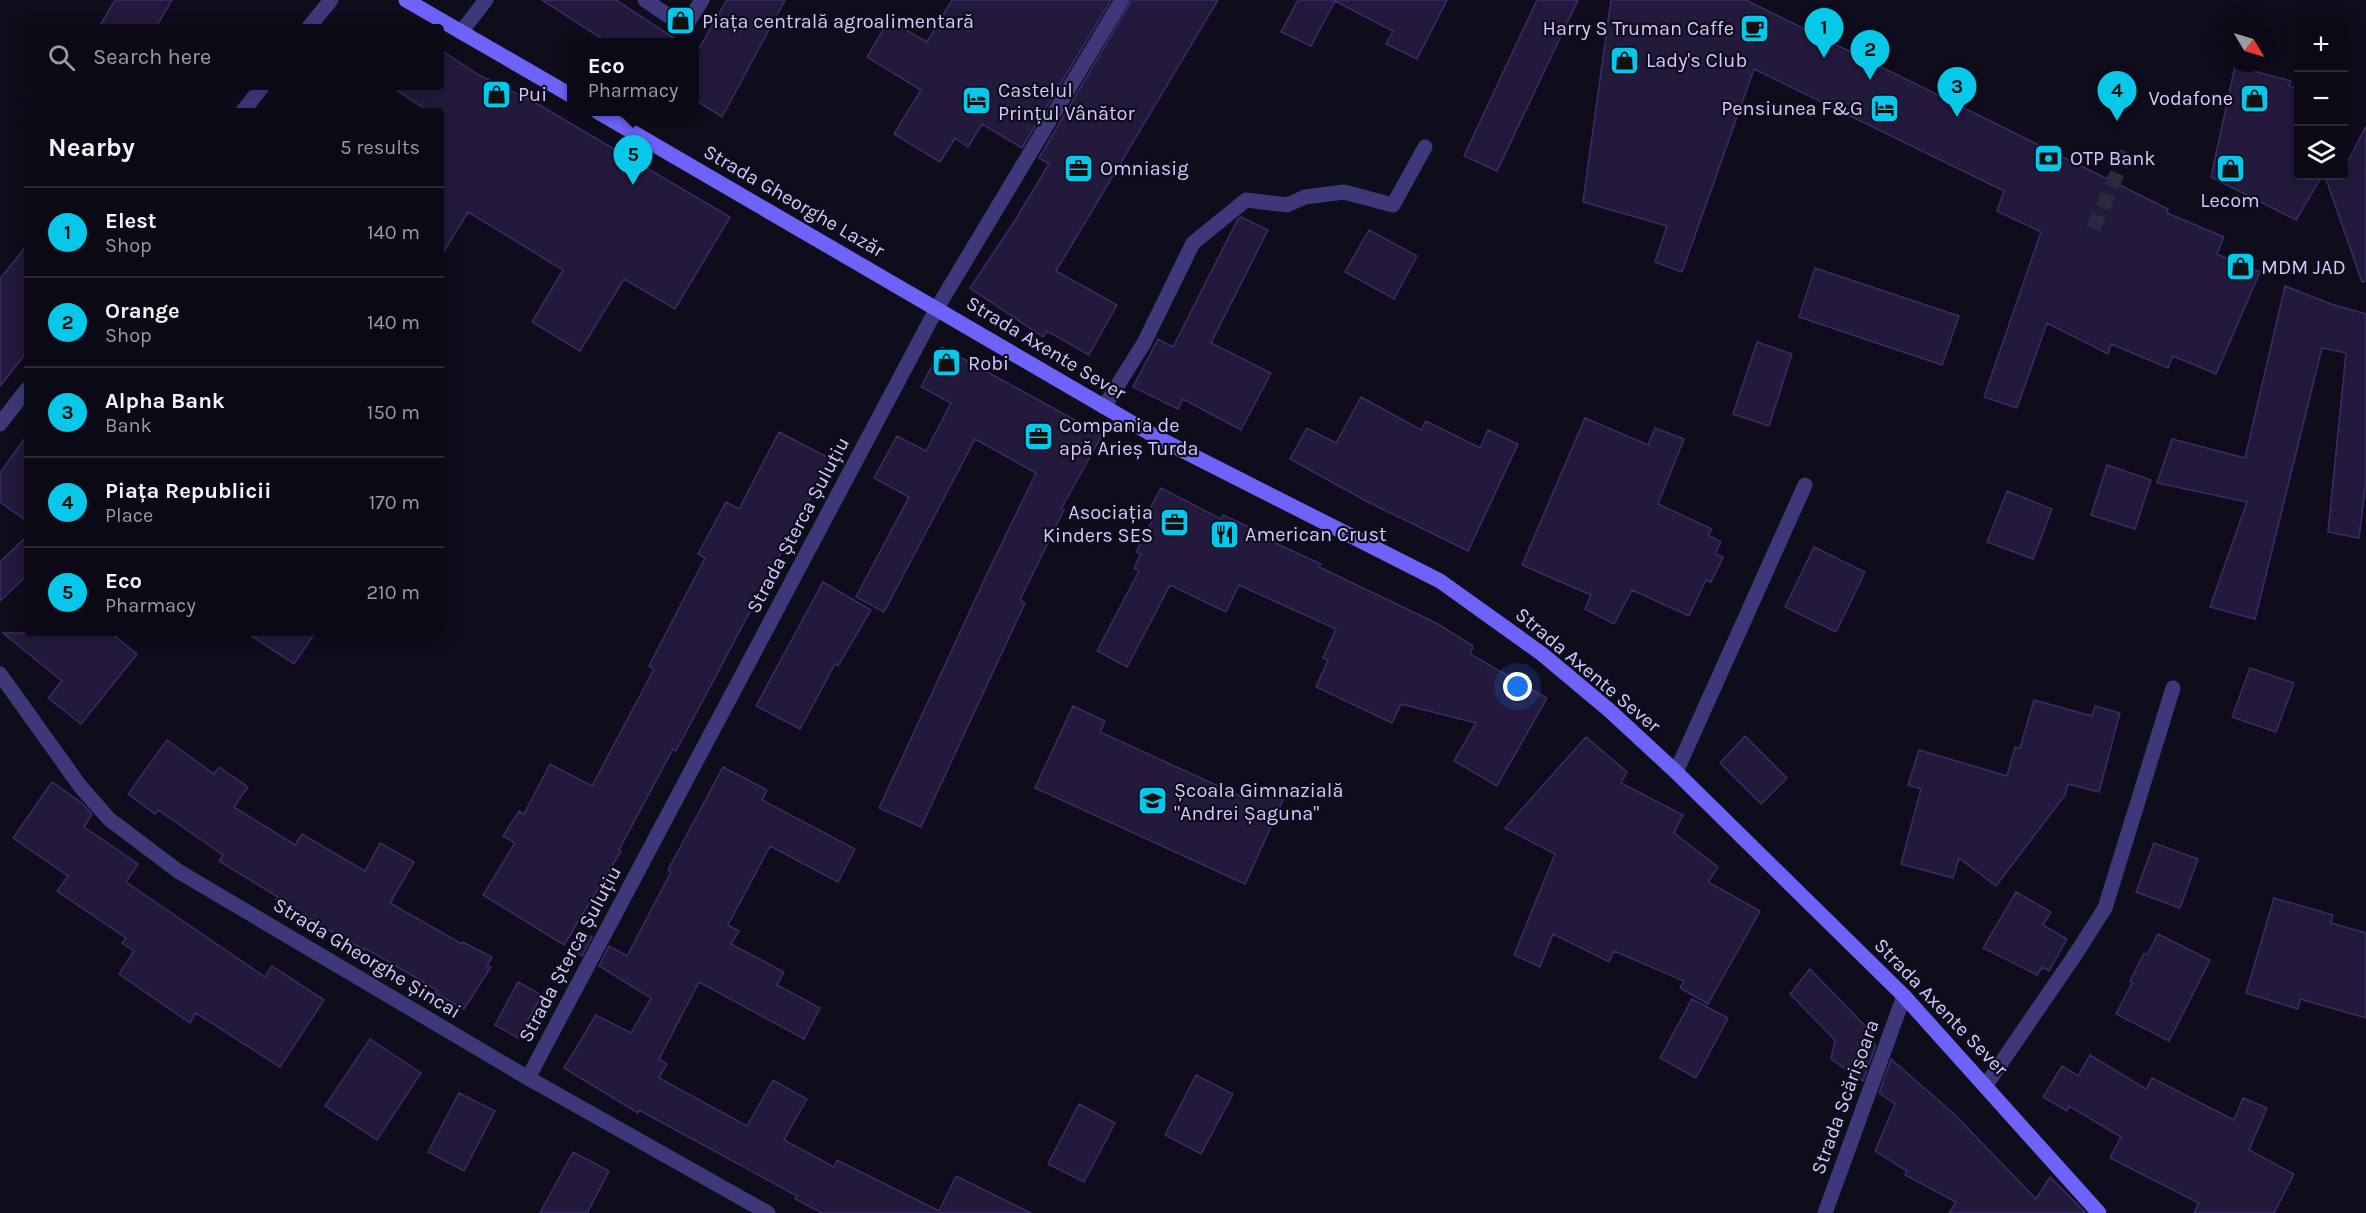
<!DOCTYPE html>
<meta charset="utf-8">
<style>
:root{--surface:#0b0915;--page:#191722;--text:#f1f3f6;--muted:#9a9aa0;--line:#2b2a34;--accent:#08c8ea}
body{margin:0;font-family:Karla,sans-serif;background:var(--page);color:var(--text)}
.controls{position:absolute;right:18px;top:18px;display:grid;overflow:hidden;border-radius:6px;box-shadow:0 3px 15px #0003}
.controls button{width:54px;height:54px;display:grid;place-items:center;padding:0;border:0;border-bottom:2px solid var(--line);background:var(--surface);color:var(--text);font:30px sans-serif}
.compass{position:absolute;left:2222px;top:18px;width:54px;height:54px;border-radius:50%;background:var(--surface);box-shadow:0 3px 15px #0003;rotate:128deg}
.you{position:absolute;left:1518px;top:687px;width:21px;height:21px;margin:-15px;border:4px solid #fff;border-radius:50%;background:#1a73e8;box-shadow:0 0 0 9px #1a73e833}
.badge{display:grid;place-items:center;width:39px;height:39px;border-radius:50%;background:var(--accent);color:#111;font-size:20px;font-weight:700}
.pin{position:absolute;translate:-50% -50px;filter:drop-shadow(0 2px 3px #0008)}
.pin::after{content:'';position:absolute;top:32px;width:21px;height:18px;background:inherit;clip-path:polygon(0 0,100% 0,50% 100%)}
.popup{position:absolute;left:567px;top:38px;width:132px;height:78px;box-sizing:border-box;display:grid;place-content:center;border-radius:6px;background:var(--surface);filter:drop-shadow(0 2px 4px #0005);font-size:20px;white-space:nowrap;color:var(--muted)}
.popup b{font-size:22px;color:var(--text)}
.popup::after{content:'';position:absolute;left:50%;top:100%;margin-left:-12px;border:12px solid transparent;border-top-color:var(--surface)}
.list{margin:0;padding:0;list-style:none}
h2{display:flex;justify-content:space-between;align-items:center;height:78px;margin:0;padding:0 24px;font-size:26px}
h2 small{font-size:20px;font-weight:400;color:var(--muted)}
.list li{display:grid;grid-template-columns:39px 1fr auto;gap:18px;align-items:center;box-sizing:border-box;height:90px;padding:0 24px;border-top:2px solid var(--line)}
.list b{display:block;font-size:22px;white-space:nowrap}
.list p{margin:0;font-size:20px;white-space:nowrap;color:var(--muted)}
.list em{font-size:20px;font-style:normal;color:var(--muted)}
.icon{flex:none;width:33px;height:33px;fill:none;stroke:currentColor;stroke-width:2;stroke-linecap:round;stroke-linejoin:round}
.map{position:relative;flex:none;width:2366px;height:1213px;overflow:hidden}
.search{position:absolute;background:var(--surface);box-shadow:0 3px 15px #0003;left:24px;top:24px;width:420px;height:66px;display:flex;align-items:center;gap:15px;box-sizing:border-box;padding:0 21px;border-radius:6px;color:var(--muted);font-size:22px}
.panel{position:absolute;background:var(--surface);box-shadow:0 3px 15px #0003;left:24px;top:108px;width:420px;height:528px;border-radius:6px}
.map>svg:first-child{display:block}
.building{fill:#22193c;stroke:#3a2c67;stroke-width:1.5}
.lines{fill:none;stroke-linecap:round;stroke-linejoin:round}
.pedestrian-tunnel{stroke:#2c283e;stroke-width:15;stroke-dasharray:15 8;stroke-linecap:butt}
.minor{stroke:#3e387a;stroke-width:15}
.secondary{stroke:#6e63f9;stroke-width:15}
.labels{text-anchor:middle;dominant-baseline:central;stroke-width:4.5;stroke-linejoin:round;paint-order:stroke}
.poi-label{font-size:20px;fill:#d1c9fd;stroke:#0f0c1c;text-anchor:start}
.street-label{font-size:20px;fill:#d1c9fd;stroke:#0f0c1c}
</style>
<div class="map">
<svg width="2366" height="1213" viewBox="0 0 2366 1213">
<rect width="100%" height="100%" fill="#0f0c1c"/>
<path class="building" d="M115 0H172L156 27H99Z
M542 0H616L680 42H607Z
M727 0H785L722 117 694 99V57Z
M952 0H1111L1022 148 982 124 968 147 955 138 940 162 894 134 921 90 867 57 889 20 927 42Z
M1132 0H1218L1056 271 1117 305 1089 355 1047 331 1043 337 970 288 1016 219 1049 164 1039 158Z
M1298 0H1447L1417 59 1386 44 1393 31 1335 1 1311 46 1281 32Z
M1537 0H1578L1497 171 1464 156Z
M1611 0H1746L2168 209 2167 213 2224 237 2217 254 2260 272 2216 374 2173 356 2168 368 2111 344 2108 354 2047 323 2017 408 1984 397 2041 232 1997 211 2004 191 1754 69 1682 272 1655 262 1667 226 1583 202Z
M441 50 477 74 534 102 730 217 675 309 624 279 580 351 532 322 563 270 468 212 441 256V111H428L392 87H441Z
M2235 66 2291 81 2289 86 2298 88V176H2322L2296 220 2211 177Z
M2366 126V281L2362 282 2325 176H2343V171Z
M1241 217 1268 230 1211 343 1271 373 1241 430 1183 399 1178 409 1133 387 1158 339 1173 347 1238 219Z
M1369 230 1417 256 1394 299 1345 272Z
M27 245V352L0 386V279Z
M1815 268 1959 316 1942 365 1799 317Z
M2285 286 2331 304 2366 314V481L2359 538 2328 532 2346 353 2322 348 2255 619 2210 607 2247 502 2157 483 2172 439 2245 458Z
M1757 342 1792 354 1769 426 1733 414Z
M942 347 1102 435 1061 509 1064 510 1020 600 1025 603 921 827 879 808 986 576 1036 473 975 439 884 612 856 597 909 497 874 478 897 436 926 451 951 403 921 387Z
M1361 397 1421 430 1426 421 1480 448 1488 430 1518 444 1468 551 1366 501 1290 459 1307 428 1336 443Z
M1585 418 1648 445 1655 428 1684 439 1658 504 1712 529 1708 535 1721 542 1715 554 1723 557 1711 582 1706 580 1689 616 1632 590 1614 624 1585 609 1591 595 1522 565Z
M779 432 831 459 676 751 673 749 619 850 621 851 564 945 483 895 515 843 503 836 519 811 524 814 550 764 592 786 654 669 649 666 705 558 698 554 726 502 739 509Z
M27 435V521L0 502V473Z
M2107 465 2151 480 2135 529 2091 515Z
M1161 488 1221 519 1223 515 1264 534 1262 537 1321 564 1319 567 1438 624 1473 646 1470 654 1547 698 1497 786 1454 761 1476 723 1401 704 1392 723 1316 687 1328 660 1323 658 1336 629 1239 585 1226 612 1170 585 1127 667 1097 651 1139 571 1134 568 1141 554 1136 552 1154 517 1147 514Z
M2007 491 2052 509 2033 559 1987 542Z
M27 536V575L0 601V562Z
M1814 547 1865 572 1836 632 1785 607Z
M823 582 871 610 838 666 835 664 800 729 756 706Z
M3 633H111L137 654 81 724 48 698 62 681Z
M247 633H315L294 664Z
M2250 668 2294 683 2276 732 2232 717Z
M2034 700 2092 716 2095 706 2120 713 2099 792 2068 784 2065 795 1996 886 1959 858 1953 878 1901 864 1921 789 1908 785 1919 750 2007 776 2015 747 2020 748Z
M1073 706 1105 721 1100 732 1240 796 1246 783 1283 800 1245 884 1035 788Z
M1745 736 1787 778 1761 804 1720 763Z
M1586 737 1627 772 1621 783 1683 815 1674 833 1718 867 1708 882 1760 911 1708 1004 1680 988 1684 981 1614 951 1609 962 1553 934 1540 967 1514 955 1555 854 1505 828Z
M167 740 214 774 219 767 248 787 234 807 295 845 302 834 365 871 380 843 414 862 390 903 462 944 463 942 492 957 487 966 491 967 464 1009 435 993 437 990 365 948 364 950 276 900 278 897 219 861 223 855 158 810 155 814 128 794Z
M723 767 767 790 762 800 855 849 838 882 770 846 728 925 739 931 731 944 784 972 777 985 820 1008 804 1039 699 982 659 1059 667 1064 659 1078 747 1126 773 1080 807 1099 784 1140 834 1167 837 1160 939 1211 956 1176 1031 1213H822L795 1199 797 1196 698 1142 639 1110 638 1113 564 1068 596 1015 631 1033 651 998 599 966 609 946 627 956 671 872 668 870Z
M52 782 82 803 92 814 84 827 138 864 126 882 265 977 272 966 324 1000 280 1067 196 1013 190 1023 119 974 134 951 122 943 126 938 57 891 68 876 13 838Z
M2154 843 2198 859 2180 908 2136 892Z
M2016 892 2051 912 2043 925 2067 939 2049 971 2042 967 2037 975 1983 948Z
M2274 898 2333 915 2331 923 2366 933V1018L2300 999 2298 1009 2246 993Z
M582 932 592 937 582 956 573 950Z
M2158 934 2210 960 2169 1041 2116 1014 2132 983 2130 981 2144 953 2147 955Z
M1810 969 1872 1033 1870 1040 1876 1045 1863 1081 1831 1059 1835 1040 1790 994Z
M518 982 542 995 518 1038 495 1025Z
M1692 999 1728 1018 1696 1078 1660 1058Z
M370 1039 421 1073 377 1140 325 1106Z
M2090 1055 2146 1089 2152 1078 2234 1120 2243 1098 2267 1108 2249 1150 2294 1174 2274 1213H2194L2199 1203 2110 1158 2121 1137 2069 1106 2067 1111 2043 1097 2062 1066 2078 1076Z
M1891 1059 1954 1114 2036 1199 2050 1177 2086 1213H1949L1956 1202 1905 1175 1907 1171 1875 1151 1895 1104 1879 1093Z
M1196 1075 1233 1094 1201 1154 1165 1135Z
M459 1093 495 1111 464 1171 428 1152Z
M1079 1104 1115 1123 1084 1182 1048 1164Z
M573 1152 609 1171 587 1213H540Z"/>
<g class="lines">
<path class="pedestrian-tunnel" d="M2093 229 2128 148"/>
<path class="minor" d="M645 0 685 27 702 0
M309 27 331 0
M461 32 486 0
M243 111 262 87
M1104 407 1144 343 1193 243 1246 200 1287 205 1305 197 1344 192 1393 205 1425 147
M0 424 27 389
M0 674 80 786 109 819 178 871 528 1078 768 1213
M1676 772 1805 485
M528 1078 937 308 1122 0
M1986 1085 2075 955 2105 908 2173 688
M1825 1213 1904 996"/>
<path class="secondary" d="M406 0 572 96
M598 112 1158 438 1440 581 1542 654 1609 710 1676 772 1904 996 2099 1213"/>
</g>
<defs>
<symbol id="shop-square" viewBox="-11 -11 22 22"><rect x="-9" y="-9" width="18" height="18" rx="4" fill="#08c8ea" stroke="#0f0c1c"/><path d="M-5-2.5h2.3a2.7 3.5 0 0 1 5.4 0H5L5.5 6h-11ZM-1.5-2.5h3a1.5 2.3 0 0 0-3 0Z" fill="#111"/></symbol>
<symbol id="cafe-square" viewBox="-11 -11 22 22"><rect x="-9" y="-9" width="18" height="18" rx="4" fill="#08c8ea" stroke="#0f0c1c"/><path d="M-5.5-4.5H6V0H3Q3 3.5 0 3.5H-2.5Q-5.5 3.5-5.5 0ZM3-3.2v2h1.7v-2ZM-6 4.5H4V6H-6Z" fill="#111"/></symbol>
<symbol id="hotel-square" viewBox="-11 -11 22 22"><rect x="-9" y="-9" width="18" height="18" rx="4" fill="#08c8ea" stroke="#0f0c1c"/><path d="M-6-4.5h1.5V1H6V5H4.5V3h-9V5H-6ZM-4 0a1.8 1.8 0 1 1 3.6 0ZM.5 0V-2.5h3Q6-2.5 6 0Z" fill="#111"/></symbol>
<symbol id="bank-square" viewBox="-11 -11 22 22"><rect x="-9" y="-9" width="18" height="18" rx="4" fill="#08c8ea" stroke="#0f0c1c"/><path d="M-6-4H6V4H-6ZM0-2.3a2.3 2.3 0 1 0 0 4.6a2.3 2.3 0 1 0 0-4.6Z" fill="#111"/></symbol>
<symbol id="office-square" viewBox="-11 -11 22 22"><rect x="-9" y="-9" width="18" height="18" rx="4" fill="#08c8ea" stroke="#0f0c1c"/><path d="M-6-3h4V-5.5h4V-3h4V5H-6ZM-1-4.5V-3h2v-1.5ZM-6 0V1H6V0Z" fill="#111"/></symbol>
<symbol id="restaurant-square" viewBox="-11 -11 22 22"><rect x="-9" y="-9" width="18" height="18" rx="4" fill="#08c8ea" stroke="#0f0c1c"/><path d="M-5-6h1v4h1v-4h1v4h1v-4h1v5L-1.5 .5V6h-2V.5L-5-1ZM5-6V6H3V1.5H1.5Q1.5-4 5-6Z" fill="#111"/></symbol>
<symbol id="school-square" viewBox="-11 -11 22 22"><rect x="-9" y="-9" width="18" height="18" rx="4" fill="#08c8ea" stroke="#0f0c1c"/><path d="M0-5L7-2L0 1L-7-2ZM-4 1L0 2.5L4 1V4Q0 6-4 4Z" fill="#111"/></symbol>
</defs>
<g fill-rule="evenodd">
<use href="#shop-square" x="664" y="4" width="33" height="33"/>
<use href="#cafe-square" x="1738" y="12" width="33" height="33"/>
<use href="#shop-square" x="1608" y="44" width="33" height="33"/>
<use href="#shop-square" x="480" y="78" width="33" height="33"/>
<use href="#shop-square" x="2238" y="82" width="33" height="33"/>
<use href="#hotel-square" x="960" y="84" width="33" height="33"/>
<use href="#hotel-square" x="1868" y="92" width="33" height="33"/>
<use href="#bank-square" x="2032" y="142" width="33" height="33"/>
<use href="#office-square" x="1062" y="152" width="33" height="33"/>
<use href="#shop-square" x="2214" y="152" width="33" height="33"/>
<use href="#shop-square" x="2224" y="250" width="33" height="33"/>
<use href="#shop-square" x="930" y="346" width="33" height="33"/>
<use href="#office-square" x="1022" y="420" width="33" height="33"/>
<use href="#office-square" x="1158" y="506" width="33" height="33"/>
<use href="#restaurant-square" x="1208" y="518" width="33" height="33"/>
<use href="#school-square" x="1136" y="784" width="33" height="33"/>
</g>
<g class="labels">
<g class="poi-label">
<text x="702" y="21">Piața centrală agroalimentară</text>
<text x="1734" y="28" text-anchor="end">Harry S Truman Caffe</text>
<text x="1646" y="60">Lady's Club</text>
<text x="998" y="90">Castelul<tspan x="998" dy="23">Prințul Vânător</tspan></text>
<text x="518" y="94">Pui</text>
<text x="2233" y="98" text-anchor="end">Vodafone</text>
<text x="1863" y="108" text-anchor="end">Pensiunea F&amp;G</text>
<text x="2070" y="158">OTP Bank</text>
<text x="1100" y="168">Omniasig</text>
<text x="2230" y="200" text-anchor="middle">Lecom</text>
<text x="2261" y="267">MDM JAD</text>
<text x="968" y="363">Robi</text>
<text x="1059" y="425">Compania de<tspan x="1059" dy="23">apă Arieș Turda</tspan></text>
<text x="1153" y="512" text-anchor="end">Asociația<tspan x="1153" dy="23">Kinders SES</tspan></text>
<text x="1245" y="534">American Crust</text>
<text x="1174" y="790">Școala Gimnazială<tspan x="1174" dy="23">"Andrei Șaguna"</tspan></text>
</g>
<g class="street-label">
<text transform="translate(794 201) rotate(30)">Strada Gheorghe Lazăr</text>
<text transform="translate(1046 348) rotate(31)">Strada Axente Sever</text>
<text transform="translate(798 525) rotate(-62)">Strada Șterca Șuluțiu</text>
<text transform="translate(1588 670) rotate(40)">Strada Axente Sever</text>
<text transform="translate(570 954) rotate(-62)">Strada Șterca Șuluțiu</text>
<text transform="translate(367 958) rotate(31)">Strada Gheorghe Șincai</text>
<text transform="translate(1941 1007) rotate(46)">Strada Axente Sever</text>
<text transform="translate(1845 1097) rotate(-70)">Strada Scărișoara</text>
</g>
</g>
</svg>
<div class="controls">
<button>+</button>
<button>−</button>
<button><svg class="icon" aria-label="layers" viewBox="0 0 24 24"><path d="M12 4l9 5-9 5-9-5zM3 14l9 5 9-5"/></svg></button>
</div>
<svg class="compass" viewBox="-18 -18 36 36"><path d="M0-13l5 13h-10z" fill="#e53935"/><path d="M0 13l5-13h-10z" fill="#9a9aa0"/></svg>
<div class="you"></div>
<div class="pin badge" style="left:1824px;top:58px">1</div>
<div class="pin badge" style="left:1870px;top:80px">2</div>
<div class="pin badge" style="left:1957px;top:117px">3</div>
<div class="pin badge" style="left:2117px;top:121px">4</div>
<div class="pin badge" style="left:633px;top:185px">5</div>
<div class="popup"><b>Eco</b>Pharmacy</div>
<div class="search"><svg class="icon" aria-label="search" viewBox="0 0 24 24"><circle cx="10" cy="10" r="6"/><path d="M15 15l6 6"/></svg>Search here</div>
<section class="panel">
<h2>Nearby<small>5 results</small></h2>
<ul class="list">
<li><span class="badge">1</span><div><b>Elest</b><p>Shop</p></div><em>140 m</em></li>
<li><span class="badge">2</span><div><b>Orange</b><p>Shop</p></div><em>140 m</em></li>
<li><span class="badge">3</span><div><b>Alpha Bank</b><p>Bank</p></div><em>150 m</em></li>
<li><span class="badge">4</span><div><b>Piața Republicii</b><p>Place</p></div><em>170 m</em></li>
<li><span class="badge">5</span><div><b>Eco</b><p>Pharmacy</p></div><em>210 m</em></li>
</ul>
</section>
</div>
